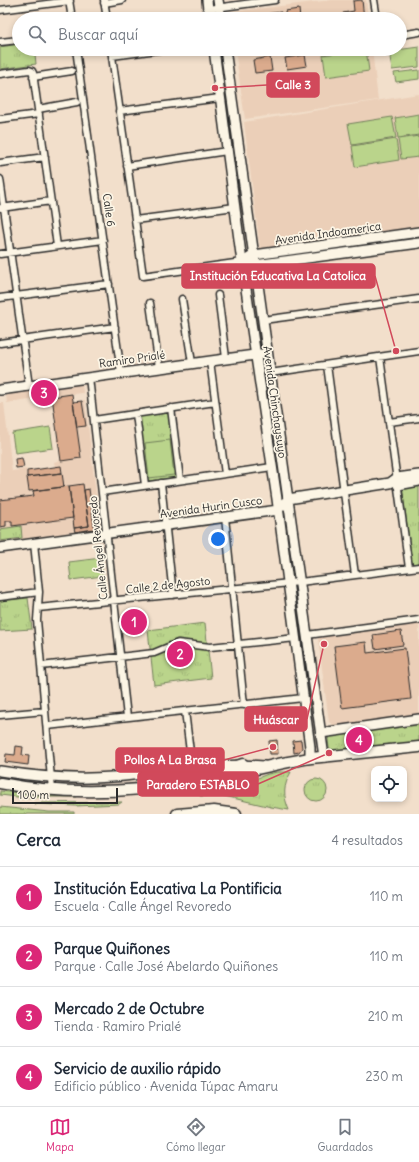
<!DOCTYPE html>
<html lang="es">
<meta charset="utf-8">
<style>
:root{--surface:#fff;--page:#f2f2f3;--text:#1f2937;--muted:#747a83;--line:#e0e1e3;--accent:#db2777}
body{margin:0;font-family:Delius,sans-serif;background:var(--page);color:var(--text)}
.controls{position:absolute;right:12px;bottom:12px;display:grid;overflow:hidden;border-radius:8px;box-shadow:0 2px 6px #0003}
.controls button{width:36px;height:36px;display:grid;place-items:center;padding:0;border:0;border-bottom:1px solid var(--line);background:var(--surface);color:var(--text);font:20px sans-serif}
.scale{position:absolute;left:12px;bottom:10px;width:106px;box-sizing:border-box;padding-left:4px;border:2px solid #2b2b2b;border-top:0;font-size:11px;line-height:14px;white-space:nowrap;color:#2b2b2b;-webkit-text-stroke:3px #fcf5e5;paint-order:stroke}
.you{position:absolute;left:218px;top:539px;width:14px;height:14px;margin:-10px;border:3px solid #fff;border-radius:50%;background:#1a73e8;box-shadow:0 0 0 6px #1a73e833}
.badge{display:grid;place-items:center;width:26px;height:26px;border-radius:50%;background:var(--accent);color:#fff;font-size:13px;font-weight:700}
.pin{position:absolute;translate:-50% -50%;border:2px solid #fff;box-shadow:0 1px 4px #0006}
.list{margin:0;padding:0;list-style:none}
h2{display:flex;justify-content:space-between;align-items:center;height:52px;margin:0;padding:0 16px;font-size:17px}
h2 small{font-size:13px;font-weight:400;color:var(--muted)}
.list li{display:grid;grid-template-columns:26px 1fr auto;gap:12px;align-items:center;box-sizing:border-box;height:60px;padding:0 16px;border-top:1px solid var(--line)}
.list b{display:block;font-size:15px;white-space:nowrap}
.list p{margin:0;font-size:13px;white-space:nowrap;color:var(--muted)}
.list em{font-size:13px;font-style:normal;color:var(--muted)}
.icon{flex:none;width:22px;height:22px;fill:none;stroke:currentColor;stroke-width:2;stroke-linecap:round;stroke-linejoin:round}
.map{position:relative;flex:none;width:419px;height:814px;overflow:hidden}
.search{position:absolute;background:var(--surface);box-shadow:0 2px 6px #0003;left:12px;right:12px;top:12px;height:44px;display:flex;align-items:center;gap:10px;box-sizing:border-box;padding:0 14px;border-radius:22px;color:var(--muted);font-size:15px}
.sheet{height:292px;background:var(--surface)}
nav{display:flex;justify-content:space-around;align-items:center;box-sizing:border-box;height:56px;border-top:1px solid var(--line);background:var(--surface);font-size:11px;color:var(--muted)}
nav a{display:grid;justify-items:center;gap:2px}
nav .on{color:var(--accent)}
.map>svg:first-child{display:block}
.built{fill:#ebcfb8}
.grass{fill:url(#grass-tufts);stroke:#72805b}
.pitch{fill:#bad48b;stroke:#72805b}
.building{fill:#dbab8d;stroke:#2b2b2b}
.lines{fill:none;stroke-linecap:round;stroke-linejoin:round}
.street-casing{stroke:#2b2b2b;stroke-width:9}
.secondary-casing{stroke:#2b2b2b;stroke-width:12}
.primary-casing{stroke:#2b2b2b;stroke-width:13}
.street{stroke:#fcf5e5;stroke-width:6}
.secondary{stroke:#fcf5e5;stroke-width:9}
.primary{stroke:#fcf5e5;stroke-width:10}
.labels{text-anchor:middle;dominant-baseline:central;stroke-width:3.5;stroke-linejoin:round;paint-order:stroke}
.street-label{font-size:11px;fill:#2b2b2b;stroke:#fcf5e5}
.leader{fill:none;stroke:#d1495b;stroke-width:1.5}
.callout-dot{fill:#d1495b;stroke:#fcf5e5;stroke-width:1.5}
.callout{fill:#d1495b;stroke:#d1495b;stroke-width:1.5}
.callout-label{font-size:12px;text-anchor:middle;font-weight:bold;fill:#fff}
</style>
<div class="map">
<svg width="419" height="814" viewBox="0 0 419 814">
<defs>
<pattern id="grass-tufts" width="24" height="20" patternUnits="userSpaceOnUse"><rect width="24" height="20" fill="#bad48b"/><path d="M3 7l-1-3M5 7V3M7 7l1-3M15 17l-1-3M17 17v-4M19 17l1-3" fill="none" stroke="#a0b678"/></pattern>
</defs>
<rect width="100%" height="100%" fill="#f2dfcb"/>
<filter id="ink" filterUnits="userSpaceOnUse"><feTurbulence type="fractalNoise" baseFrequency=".025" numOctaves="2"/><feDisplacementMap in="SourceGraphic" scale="8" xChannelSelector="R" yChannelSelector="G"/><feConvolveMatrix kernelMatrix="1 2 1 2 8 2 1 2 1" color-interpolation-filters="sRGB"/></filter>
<g filter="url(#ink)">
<path class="built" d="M332 0H366L368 19H231L230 12Z
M235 49H372L378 100 245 119Z
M419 94V227L260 248 244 122Z
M82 384 83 393 72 394 74 402 85 400 100 528 0 542V403H4L12 471 26 469 27 471 55 467 54 462 61 460 52 397 7 403 6 394Z
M419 623V716L336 727 329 722 318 638Z"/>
<path class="grass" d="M19 44V49H55V51L35 54 36 64 0 69V47Z
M168 412 177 477 148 481 139 416Z
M419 484V563L412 564 402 486Z
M21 526 22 538 0 541V529Z
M28 598 32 629 0 631V601Z
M205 623 211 678 154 685 148 630Z
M419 722V742L335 751 329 748 328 739 331 734Z
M277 772H291C283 786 283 796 289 810L271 807 220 795 200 796V794L224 791 268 774Z
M305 790a11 11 0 1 1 22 0a11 11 0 1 1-22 0Z
M0 791 39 795 77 796V797H17L0 795Z
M122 802 119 804 76 806 35 804V803Z
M0 807 49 812H74V814H0Z"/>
<path class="pitch" d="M419 47V67L392 70 389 51Z
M366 49 369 71 326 77 323 55Z
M419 70V79L396 82 394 73Z
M419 114V135L398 138 395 118Z
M392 117 396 138 352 145 348 124Z
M419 136V157L401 159 398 139Z
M396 139 399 160 355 167 352 146Z
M50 427 53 448 15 453 12 433Z
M170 440 174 475 149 478 145 443Z
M101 558 103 576 71 580 69 562Z"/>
<path class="building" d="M362 0 364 19H343V13L354 11 353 1Z
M299 9 300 19H286L285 11Z
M281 12 282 19H240L239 17Z
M305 55 307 66 287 69 285 58Z
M270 57 272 71 255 73 253 60Z
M72 394 81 458 61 461 52 397Z
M82 401 86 426 77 427 73 402Z
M22 458 24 467 16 468 15 459Z
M61 466 62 473 27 477V471Z
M62 473 64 487 29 491 27 477Z
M83 484 89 526 74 528 69 486Z
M69 486 73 518 12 526V521H6V526L0 527V500L34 496 33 491Z
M89 489 94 526 100 525V528L75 532 74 528 89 526 84 490Z
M401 631 403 645 375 649 373 635Z
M366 642 367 653 405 648 411 699 342 708 334 646Z
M277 740 278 754H270L269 741Z
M301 740 302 748 299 752 294 753 293 741Z
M16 746 23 747 22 755 29 756 28 765 5 762 6 754 15 755Z"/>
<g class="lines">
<defs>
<path id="street" d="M69 0 72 19
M104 0 107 19
M374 0 377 19
M104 3 122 0
M208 9 275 0
M0 10 70 1
M400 35 419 32
M0 42 19 40
M76 49 121 373
M111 49 143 276 242 262
M112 56 165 49
M0 74 29 70 32 71 33 73 57 246
M33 77 72 71
M38 109 77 102
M119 111 220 98
M0 119 39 114
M0 163 45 157
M127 166 227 151
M0 179 29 386
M1 208 51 201
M135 220 235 207
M0 254 103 240
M218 295 226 358
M0 298 109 284
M182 299 192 363
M150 303 159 368
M263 320 419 299
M0 343 115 327
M380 357 409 568
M210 361 225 474
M327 365 355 575
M270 373 419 351
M89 377 127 717
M171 408 180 480
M136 414 145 485
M94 420 215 402
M389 422 419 418
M161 483 173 595
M102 492 272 467
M225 517 244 705
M34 543 39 592 37 620 52 790
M0 597 39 592
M38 608 300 582 419 567
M307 635 419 620
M41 666 154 653 178 643 210 647 296 638
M185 711 192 768
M0 715 45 711
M47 726 303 698"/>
<path id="secondary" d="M207 0 209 19
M218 0 221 19
M214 49 242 262 277 499 310 747V758
M225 49 324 757
M249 258 254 255 419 232
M250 264 255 265 419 243
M0 390 262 354
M398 485 419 481
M0 548 278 510 288 499 390 483 397 478 419 475
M321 733 419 719
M0 771C37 777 74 780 112 777 163 773 213 762 264 766"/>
<path id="primary" d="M226 770 243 764
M0 783C66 796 139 792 204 781 240 774 275 763 311 758 347 754 383 751 419 747
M177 814 214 811 236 814"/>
</defs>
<use href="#street" class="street-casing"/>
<use href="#secondary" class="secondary-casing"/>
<use href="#primary" class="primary-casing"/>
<use href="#street" class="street"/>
<use href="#secondary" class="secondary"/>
<use href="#primary" class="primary"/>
</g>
</g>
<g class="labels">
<g class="street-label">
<text transform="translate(109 210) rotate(82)">Calle 6</text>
<text transform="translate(328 233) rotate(-8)">Avenida Indoamerica</text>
<text transform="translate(132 359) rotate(-8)">Ramiro Prialé</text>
<text transform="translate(275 402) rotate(82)">Avenida Chinchaysuyo</text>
<text transform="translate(211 507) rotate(-8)">Avenida Hurin Cusco</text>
<text transform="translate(98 548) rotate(-96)">Calle Ángel Revoredo</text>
<text transform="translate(168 585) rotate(-6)">Calle 2 de Agosto</text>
</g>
</g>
<path class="leader" d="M215 88L267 85M396 351L375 276M324 644L307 719M273 747L224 760M329 753L258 784"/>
<g class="callout-dot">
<circle cx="215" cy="88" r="4"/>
<circle cx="396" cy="351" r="4"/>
<circle cx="324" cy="644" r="4"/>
<circle cx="273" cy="747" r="4"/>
<circle cx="329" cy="753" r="4"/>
</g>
<g class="callout">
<rect x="267" y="73" width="52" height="24" rx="4"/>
<rect x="182" y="264" width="193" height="24" rx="4"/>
<rect x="245" y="707" width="62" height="24" rx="4"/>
<rect x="116" y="748" width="108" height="24" rx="4"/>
<rect x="138" y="772" width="120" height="24" rx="4"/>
</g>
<g class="callout-label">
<text x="293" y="89">Calle 3</text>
<text x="278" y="280">Institución Educativa La Catolica</text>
<text x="276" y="724">Huáscar</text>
<text x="170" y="764">Pollos A La Brasa</text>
<text x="198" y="789">Paradero ESTABLO</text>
</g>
</svg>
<div class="controls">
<button><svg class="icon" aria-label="locate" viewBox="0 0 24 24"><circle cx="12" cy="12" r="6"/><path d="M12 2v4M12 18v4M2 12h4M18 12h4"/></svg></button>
</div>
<div class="scale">100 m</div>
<div class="you"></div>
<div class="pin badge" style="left:134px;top:622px">1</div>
<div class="pin badge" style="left:180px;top:654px">2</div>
<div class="pin badge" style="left:44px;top:393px">3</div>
<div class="pin badge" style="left:359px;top:740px">4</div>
<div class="search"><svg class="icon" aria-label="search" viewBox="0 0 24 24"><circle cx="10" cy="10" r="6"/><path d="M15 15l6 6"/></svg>Buscar aquí</div>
</div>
<section class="sheet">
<h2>Cerca<small>4 resultados</small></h2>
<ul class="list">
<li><span class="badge">1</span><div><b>Institución Educativa La Pontificia</b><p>Escuela · Calle Ángel Revoredo</p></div><em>110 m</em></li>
<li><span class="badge">2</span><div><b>Parque Quiñones</b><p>Parque · Calle José Abelardo Quiñones</p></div><em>110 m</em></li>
<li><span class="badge">3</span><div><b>Mercado 2 de Octubre</b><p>Tienda · Ramiro Prialé</p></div><em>210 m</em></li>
<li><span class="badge">4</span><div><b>Servicio de auxilio rápido</b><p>Edificio público · Avenida Túpac Amaru</p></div><em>230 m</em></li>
</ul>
</section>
<nav>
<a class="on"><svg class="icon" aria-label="map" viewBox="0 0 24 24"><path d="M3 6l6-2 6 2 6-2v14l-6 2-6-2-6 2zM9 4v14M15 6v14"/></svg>Mapa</a>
<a><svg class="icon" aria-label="directions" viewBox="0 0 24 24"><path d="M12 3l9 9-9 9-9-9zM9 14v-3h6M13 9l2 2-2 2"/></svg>Cómo llegar</a>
<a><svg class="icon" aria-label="saved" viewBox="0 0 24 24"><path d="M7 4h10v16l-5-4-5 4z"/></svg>Guardados</a>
</nav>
